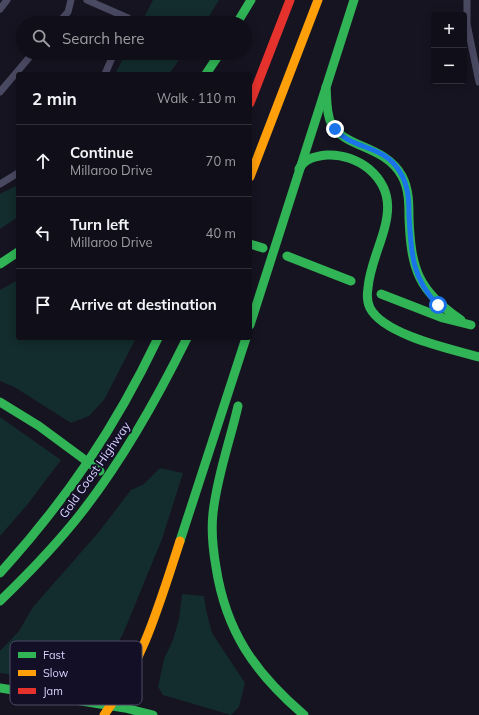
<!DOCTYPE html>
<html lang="en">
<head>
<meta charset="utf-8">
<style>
	:root { --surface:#100f19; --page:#191822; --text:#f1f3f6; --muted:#9c9ca2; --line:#302f38 }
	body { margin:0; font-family:Mulish,sans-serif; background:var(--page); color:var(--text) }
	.controls { position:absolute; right:12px; top:12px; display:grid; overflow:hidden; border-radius:4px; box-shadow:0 2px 10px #0003 }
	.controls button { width:36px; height:36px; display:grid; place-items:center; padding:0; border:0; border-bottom:1px solid var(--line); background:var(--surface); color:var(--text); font:20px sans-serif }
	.stop { position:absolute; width:12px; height:12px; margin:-9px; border:3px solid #1a73e8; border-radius:50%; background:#fff }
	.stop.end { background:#1a73e8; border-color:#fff; box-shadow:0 1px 4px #0008 }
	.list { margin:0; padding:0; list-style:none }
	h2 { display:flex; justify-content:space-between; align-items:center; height:52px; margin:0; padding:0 16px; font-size:17px }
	h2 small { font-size:13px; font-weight:400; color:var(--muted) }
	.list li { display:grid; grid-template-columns:26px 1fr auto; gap:12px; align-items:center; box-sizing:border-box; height:72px; padding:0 16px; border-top:1px solid var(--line) }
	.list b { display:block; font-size:15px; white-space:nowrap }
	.list p { margin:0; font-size:13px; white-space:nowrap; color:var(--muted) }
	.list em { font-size:13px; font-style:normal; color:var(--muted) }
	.icon { flex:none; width:22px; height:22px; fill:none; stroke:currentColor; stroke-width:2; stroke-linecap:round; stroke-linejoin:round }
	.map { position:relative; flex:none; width:479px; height:715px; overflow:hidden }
	.search { position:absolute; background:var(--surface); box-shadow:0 2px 10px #0003; left:16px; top:16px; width:236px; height:44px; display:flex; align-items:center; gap:10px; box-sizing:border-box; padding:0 14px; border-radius:22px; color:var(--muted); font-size:15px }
	.panel { position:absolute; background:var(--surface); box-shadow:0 2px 10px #0003; left:16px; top:72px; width:236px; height:268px; border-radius:4px }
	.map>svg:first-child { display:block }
	.green { fill:#132c2d }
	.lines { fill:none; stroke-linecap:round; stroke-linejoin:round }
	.lane { stroke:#4a4962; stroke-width:7 }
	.fast { stroke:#30b455; stroke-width:9 }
	.slow { stroke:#ff9f0a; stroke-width:9 }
	.jam { stroke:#e5322d; stroke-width:9 }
	.route { stroke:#1a73e8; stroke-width:5 }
	.labels { text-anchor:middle; stroke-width:4; stroke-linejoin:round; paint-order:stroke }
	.street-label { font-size:12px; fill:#d9d4ff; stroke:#130f26 }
	.key { fill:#130f26; stroke:#4e4a67; stroke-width:1 }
	.key-label { font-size:11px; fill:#d9d4ff }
</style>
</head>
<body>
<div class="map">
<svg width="479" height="715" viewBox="0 0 479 715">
	<rect width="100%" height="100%" fill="#161421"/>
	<!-- green -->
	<g class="green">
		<polygon points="153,0 219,0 205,23 141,23"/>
		<polygon points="126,53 184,53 169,74 115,74"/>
		<polygon points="18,185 18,217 0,229 0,194"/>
		<polygon points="18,280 18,338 136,338 104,400 89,416 71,423 16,388 0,381 0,290"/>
		<polygon points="0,417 61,460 27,505 0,536"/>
		<polygon points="160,468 183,473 162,539 123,634 93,688 0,673 0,651 19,631 33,607 98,533 131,490 144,484"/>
		<polygon points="182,594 204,596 206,610 212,633 245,683 239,707 231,715 163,695 158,687 164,659 173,640 179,619"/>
	</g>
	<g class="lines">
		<!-- lane -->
		<g class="lane">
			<polyline points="87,0 128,18 126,23"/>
			<polyline points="467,0 467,24 479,82"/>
			<polyline points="0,9 7,0"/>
			<polyline points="58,23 68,12 71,0"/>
			<polyline points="105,74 114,53"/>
			<polyline points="0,92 33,53"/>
			<polyline points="0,184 18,173"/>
		</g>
		<!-- fast -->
		<g class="fast">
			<polyline points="237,23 251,0"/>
			<polyline points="206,74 220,53"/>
			<path d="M326,87C327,98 326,113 331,123C344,149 384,144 402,176C409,189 409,204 409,218C411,269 418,291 461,320"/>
			<path d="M299,169C305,158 316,156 327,155C342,154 358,160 369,169C410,204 371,247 368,288C367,294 367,302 370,308C384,335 451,349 479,357"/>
			<polyline points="250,244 263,248"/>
			<polyline points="287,256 351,281"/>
			<polyline points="0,264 18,252"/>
			<polyline points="381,294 443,318 471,325"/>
			<polyline points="250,325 354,0"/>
			<polyline points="0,402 39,426 100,471"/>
			<path d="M238,406C230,441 217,476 213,513C211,531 213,550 216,567C226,632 255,673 304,715"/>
			<polyline points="180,541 246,338"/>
			<path d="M0,573C67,499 115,428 158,338"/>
			<path d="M0,601C29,573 57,544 82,512C124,458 157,399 187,338"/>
			<polyline points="0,688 125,708 153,715"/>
		</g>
		<!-- slow -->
		<g class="slow">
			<polyline points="250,177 318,0"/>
			<path d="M104,715C143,663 160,602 180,541"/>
		</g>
		<!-- jam -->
		<polyline class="jam" points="250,103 290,0"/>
	</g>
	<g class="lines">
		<!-- route -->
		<path class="route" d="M335,129C352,150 384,144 400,172C408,185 409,199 409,214C411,250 411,278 438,305"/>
	</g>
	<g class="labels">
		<!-- street labels -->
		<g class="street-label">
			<text transform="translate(95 470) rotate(-55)" y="4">Gold Coast Highway</text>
		</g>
	</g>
	<!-- legend -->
	<rect x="10" y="641" width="132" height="64" rx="6" class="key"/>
	<rect x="18" y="652" width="18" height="6" fill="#30b455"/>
	<rect x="18" y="670" width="18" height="6" fill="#ff9f0a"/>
	<rect x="18" y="688" width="18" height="6" fill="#e5322d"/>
	<g class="key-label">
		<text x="43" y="659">Fast</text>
		<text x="43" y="677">Slow</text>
		<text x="43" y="695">Jam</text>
	</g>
</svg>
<div class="controls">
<button>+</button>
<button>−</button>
</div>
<div class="stop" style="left:438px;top:305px"></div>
<div class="stop end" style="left:335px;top:129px"></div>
<div class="search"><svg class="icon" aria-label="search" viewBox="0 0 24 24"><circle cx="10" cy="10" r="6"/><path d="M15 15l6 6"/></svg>Search here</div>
<section class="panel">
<h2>2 min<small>Walk · 110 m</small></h2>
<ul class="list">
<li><svg class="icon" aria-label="ahead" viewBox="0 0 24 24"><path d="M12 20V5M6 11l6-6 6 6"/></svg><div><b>Continue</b><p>Millaroo Drive</p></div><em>70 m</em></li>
<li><svg class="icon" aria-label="left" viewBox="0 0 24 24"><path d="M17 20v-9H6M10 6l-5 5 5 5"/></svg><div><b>Turn left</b><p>Millaroo Drive</p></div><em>40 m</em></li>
<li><svg class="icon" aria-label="arrive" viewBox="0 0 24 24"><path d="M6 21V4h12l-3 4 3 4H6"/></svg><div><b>Arrive at destination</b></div></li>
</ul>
</section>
</div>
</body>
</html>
